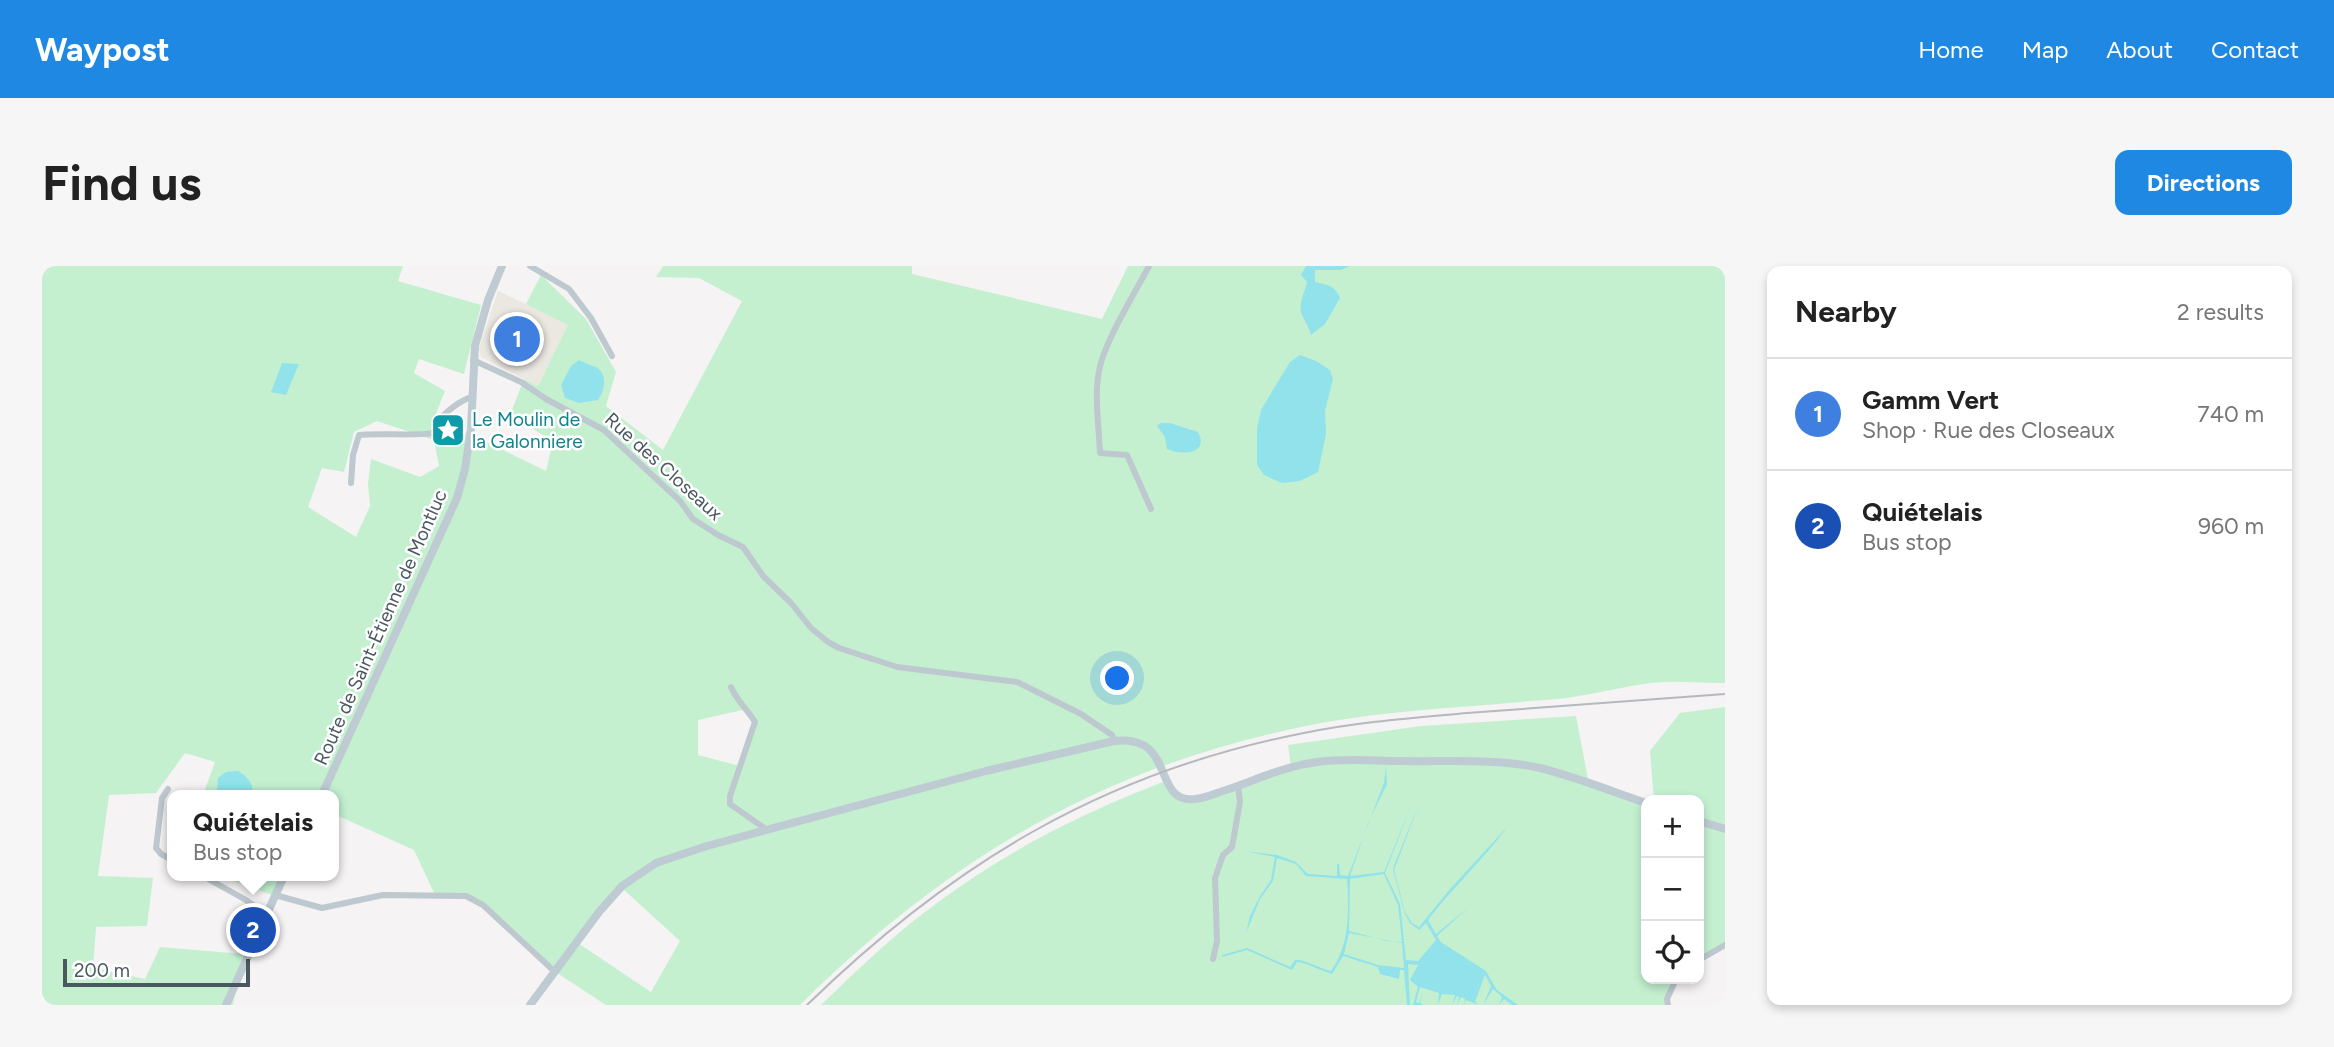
<!DOCTYPE html>
<html lang="en">
<head>
<meta charset="utf-8">
<style>
	:root { --surface:#fff; --page:#f6f6f6; --text:#222; --muted:#767676; --line:#e0e0e0; --accent:#1f88e3 }
	body { margin:0; font-family:Figtree,sans-serif; background:var(--page); color:var(--text) }
	.controls { position:absolute; right:21px; bottom:21px; display:grid; overflow:hidden; border-radius:14px; box-shadow:0 4px 10px #0003 }
	.controls button { width:63px; height:63px; display:grid; place-items:center; padding:0; border:0; border-bottom:2px solid var(--line); background:var(--surface); color:var(--text); font:35px sans-serif }
	.scale { position:absolute; left:21px; bottom:18px; width:187px; box-sizing:border-box; padding-left:7px; border:4px solid #4a5860; border-top:0; font-size:19px; line-height:24px; white-space:nowrap; color:#4a5860; -webkit-text-stroke:5px #fff; paint-order:stroke }
	.you { position:absolute; left:1076px; top:413px; width:24px; height:24px; margin:-18px; border:5px solid #fff; border-radius:50%; background:#1a73e8; box-shadow:0 0 0 10px #1a73e833 }
	.badge { display:grid; place-items:center; width:46px; height:46px; border-radius:50%; background:var(--accent); color:#fff; font-size:23px; font-weight:700 }
	.pin { position:absolute; translate:-50% -50%; border:4px solid #fff; box-shadow:0 2px 7px #0006 }
	.popup { position:absolute; left:125px; top:524px; width:172px; height:91px; box-sizing:border-box; display:grid; place-content:center; border-radius:14px; background:var(--surface); filter:drop-shadow(0 2px 5px #0005); font-size:23px; white-space:nowrap; color:var(--muted) }
	.popup b { font-size:26px; color:var(--text) }
	.popup::after { content:''; position:absolute; left:50%; top:100%; margin-left:-14px; border:14px solid transparent; border-top-color:var(--surface) }
	.list { margin:0; padding:0; list-style:none }
	h2 { display:flex; justify-content:space-between; align-items:center; height:91px; margin:0; padding:0 28px; font-size:30px }
	h2 small { font-size:23px; font-weight:400; color:var(--muted) }
	.list li { display:grid; grid-template-columns:46px 1fr auto; gap:21px; align-items:center; box-sizing:border-box; height:112px; padding:0 28px; border-top:2px solid var(--line) }
	.list b { display:block; font-size:26px; white-space:nowrap }
	.list p { margin:0; font-size:23px; white-space:nowrap; color:var(--muted) }
	.list em { font-size:23px; font-style:normal; color:var(--muted) }
	.icon { flex:none; width:38px; height:38px; fill:none; stroke:currentColor; stroke-width:2; stroke-linecap:round; stroke-linejoin:round }
	.map { position:relative; flex:none; width:1683px; height:739px; overflow:hidden; border-radius:14px }
	header { display:flex; align-items:center; gap:42px; box-sizing:border-box; height:98px; padding:0 35px; background:var(--accent); color:#fff }
	header strong { font-size:33px }
	nav { display:flex; gap:38px; margin-inline-start:auto; font-size:24px }
	.intro { display:flex; align-items:center; justify-content:space-between; box-sizing:border-box; height:168px; padding:0 42px }
	h1 { margin:0; font-size:49px }
	.button { padding:18px 32px; border-radius:14px; background:var(--accent); color:#fff; font-size:24px; font-weight:700 }
	main { display:flex; gap:42px; padding:0 42px }
	aside { flex:1; background:var(--surface); border-radius:14px; box-shadow:0 4px 10px #0003 }
	.map>svg:first-child { display:block }
	.commercial { fill:#ebe7e1 }
	.green { fill:#c4f0d0; fill-rule:evenodd }
	.water { fill:#92e2ec; fill-rule:evenodd }
	.lines { fill:none; stroke-linecap:round; stroke-linejoin:round }
	.minor { stroke:#bec8cf; stroke-width:6 }
	.secondary { stroke:#bfcbd3; stroke-width:8 }
	.rail { stroke:#b5b9bd; stroke-width:2 }
	.labels { text-anchor:middle; stroke-width:5; stroke-linejoin:round; paint-order:stroke }
	.culture-label { font-size:19px; fill:#0d838f; stroke:#fff; text-anchor:start }
	.street-label { font-size:19px; fill:#4a5860; stroke:#fff }
</style>
</head>
<body>
<header>
<strong>Waypost</strong>
<nav><a>Home</a><a>Map</a><a>About</a><a>Contact</a></nav>
</header>
<div class="intro"><h1>Find us</h1><a class="button">Directions</a></div>
<main>
<div class="map">
<svg width="1683" height="739" viewBox="0 0 1683 739">
	<rect width="100%" height="100%" fill="#f5f3f3"/>
	<!-- commercial -->
	<polygon class="commercial" points="456,25 527,58 496,120 439,91 437,82"/>
	<!-- green -->
	<g class="green">
		<path d="M0,0H361L356,15L439,39L422,108L377,93L372,107L403,125L393,150L405,174L422,177L424,166L504,205L511,175L468,149L482,113L496,120L526,59L484,38L499,9L544,53L574,106L564,140L621,184L700,35L657,12L614,11L621,0H870V8L1060,53L1086,0H1683V417C1659,417 1633,414 1609,417C1585,420 1561,426 1536,430C1517,434 1498,434 1478,436C1412,442 1344,445 1279,457C1067,497 910,589 758,739H564L512,705L514,702L474,672L441,639L424,630L394,631L372,584L292,548V529H168L162,526L173,496L143,487L114,527L67,529L56,610L111,612L105,660L54,661L51,702L103,713L118,681L201,688L191,739H0ZM335,155L392,174L397,200L378,211L329,193L326,218L328,240L314,271L266,241L280,202L302,206L312,166ZM705,443L712,456L698,500L656,489V454ZM581,623L638,675L609,726L536,677Z"/>
		<polygon points="1683,441 1683,681 1657,697 1657,534 1612,534 1608,485 1638,447"/>
		<path d="M1534,450L1546,513L1607,534H1604V713H1637L1626,732V739H779C817,702 856,665 899,634C967,584 1042,546 1121,516L1125,517L1144,533L1249,501L1246,479L1379,460Z"/>
		<polygon points="178,610 239,610 230,629"/>
	</g>
	<!-- water -->
	<g class="water">
		<path d="M1264,0H1308L1299,4H1273V16C1285,19 1293,19 1298,32L1283,58L1269,69C1267,60 1262,55 1259,46C1257,36 1263,25 1265,16L1259,9Z"/>
		<polygon points="1258,89 1274,95 1288,104 1291,113 1283,145 1284,168 1276,206 1258,215 1240,217 1222,209 1215,199 1215,162 1219,144 1248,96"/>
		<path d="M537,94C542,97 548,99 554,101C566,108 563,125 556,134L537,137L523,132L519,119L529,100Z"/>
		<polygon points="240,97 257,98 244,129 229,126"/>
		<path d="M1119,157H1128L1156,166C1168,188 1140,190 1125,183L1123,171L1115,160Z"/>
		<path d="M1344,500L1345,518L1326,557L1308,610L1342,606L1371,535L1343,607L1358,638L1364,694L1376,695L1394,674L1384,657L1377,664L1368,657L1363,648L1351,604L1352,599L1378,536L1352,604L1363,646L1370,657L1377,661L1408,623L1466,560C1442,593 1411,621 1386,654L1394,668L1428,640L1395,670L1399,676L1444,705L1455,724L1476,739H1470L1462,733L1457,739L1460,731L1451,723L1441,739L1449,720L1443,709L1433,736L1437,739L1424,734L1422,739L1423,733L1419,731L1415,739L1417,731L1415,730L1410,739L1413,729L1400,728L1396,739L1397,727L1378,721L1374,736L1377,737L1381,726L1378,737L1382,739H1371L1376,721L1368,714L1376,699L1366,698L1368,739H1365L1362,704H1358L1357,713L1338,708L1336,701L1301,690L1290,708C1279,705 1264,696 1255,696L1250,704L1205,684L1180,691V689L1205,682L1248,701L1253,694C1266,694 1276,702 1289,705C1308,679 1307,643 1305,613L1264,610L1254,598L1235,592L1231,615L1218,633L1204,667L1208,650L1218,630L1229,614L1233,591L1202,585L1235,589L1254,596L1266,608L1295,610V598H1297L1298,609L1306,610L1342,517ZM1342,608L1356,639L1360,676L1345,675L1307,665L1308,613ZM1307,667L1360,677L1362,702L1336,699L1302,688Z"/>
		<path d="M196,505C206,511 211,517 211,529H180L175,524L176,512L184,506Z"/>
	</g>
	<g class="lines">
		<!-- minor -->
		<g class="minor">
			<polyline points="488,0 527,23 549,52 570,90"/>
			<path d="M1107,0C1093,27 1062,76 1057,105C1052,131 1057,161 1058,187L1085,189L1109,243"/>
			<polyline points="431,94 479,116 504,133 562,164 638,235 651,253 676,269 701,281 722,311 749,337 769,362 786,376 797,382 855,401 975,416 1039,448 1070,469 1072,475"/>
			<path d="M309,217L311,189L317,169C332,167 382,170 390,167C397,164 395,159 399,153C404,145 421,133 430,131"/>
			<path d="M689,421C695,435 705,443 713,456L688,530V538L725,564"/>
			<polyline points="126,523 120,532 114,582 119,588 130,594"/>
			<polyline points="161,610 204,634 224,649"/>
			<polyline points="233,629 280,642 341,629 424,630 441,639 512,705"/>
			<polyline points="1171,693 1175,675 1173,612 1181,589 1190,581 1198,536 1196,520"/>
			<polyline points="1657,694 1683,679"/>
			<polyline points="1626,739 1625,733 1634,713"/>
		</g>
		<!-- secondary -->
		<g class="secondary">
			<polyline points="280,529 415,232 423,203 429,163 433,80 446,34 460,0"/>
			<polyline points="1657,555 1683,563"/>
			<polyline points="184,739 242,610"/>
			<path d="M488,739L557,646L580,620L614,597L665,580L944,505L1072,475C1135,467 1109,538 1153,533C1164,532 1174,527 1184,524C1214,514 1243,500 1275,496C1303,492 1332,495 1360,495C1405,496 1454,492 1498,502C1534,511 1569,525 1604,537"/>
		</g>
		<!-- rail -->
		<path class="rail" d="M765,739C910,598 1061,506 1262,467C1316,456 1370,452 1425,447C1511,440 1597,434 1683,428"/>
	</g>
	<!-- icons -->
	<defs>
		<g id="sight-square" transform="scale(1.75)"><rect x="-9" y="-9" width="18" height="18" rx="4" fill="#0f9aa8" stroke="#fff"/><path d="M0-6L1.8-2.2L6-1.7L2.9 1.2L3.7 5.4L0 3.3L-3.7 5.4L-2.9 1.2L-6-1.7L-1.8-2.2Z" fill="#fff"/></g>
	</defs>
	<g fill-rule="evenodd">
		<use href="#sight-square" x="406" y="164"/>
	</g>
	<g class="labels">
		<!-- culture labels -->
		<g class="culture-label">
			<text x="430" y="160">Le Moulin de<tspan x="430" dy="22">la Galonniere</tspan></text>
		</g>
		<!-- street labels -->
		<g class="street-label">
			<text transform="translate(622 200) rotate(42)" y="7">Rue des Closeaux</text>
			<text transform="translate(338 361) rotate(-66)" y="7">Route de Saint-Étienne de Montluc</text>
		</g>
	</g>
</svg>
<div class="controls">
<button>+</button>
<button>−</button>
<button><svg class="icon" aria-label="locate" viewBox="0 0 24 24"><circle cx="12" cy="12" r="6"/><path d="M12 2v4M12 18v4M2 12h4M18 12h4"/></svg></button>
</div>
<div class="scale">200 m</div>
<div class="you"></div>
<div class="pin badge" style="left:475px;top:73px;background:#3f7fe0">1</div>
<div class="pin badge" style="left:211px;top:664px;background:#1a4fb4">2</div>
<div class="popup"><b>Quiételais</b>Bus stop</div>
</div>
<aside>
<h2>Nearby<small>2 results</small></h2>
<ul class="list">
<li><span class="badge" style="background:#3f7fe0">1</span><div><b>Gamm Vert</b><p>Shop · Rue des Closeaux</p></div><em>740 m</em></li>
<li><span class="badge" style="background:#1a4fb4">2</span><div><b>Quiételais</b><p>Bus stop</p></div><em>960 m</em></li>
</ul>
</aside>
</main>
</body>
</html>
